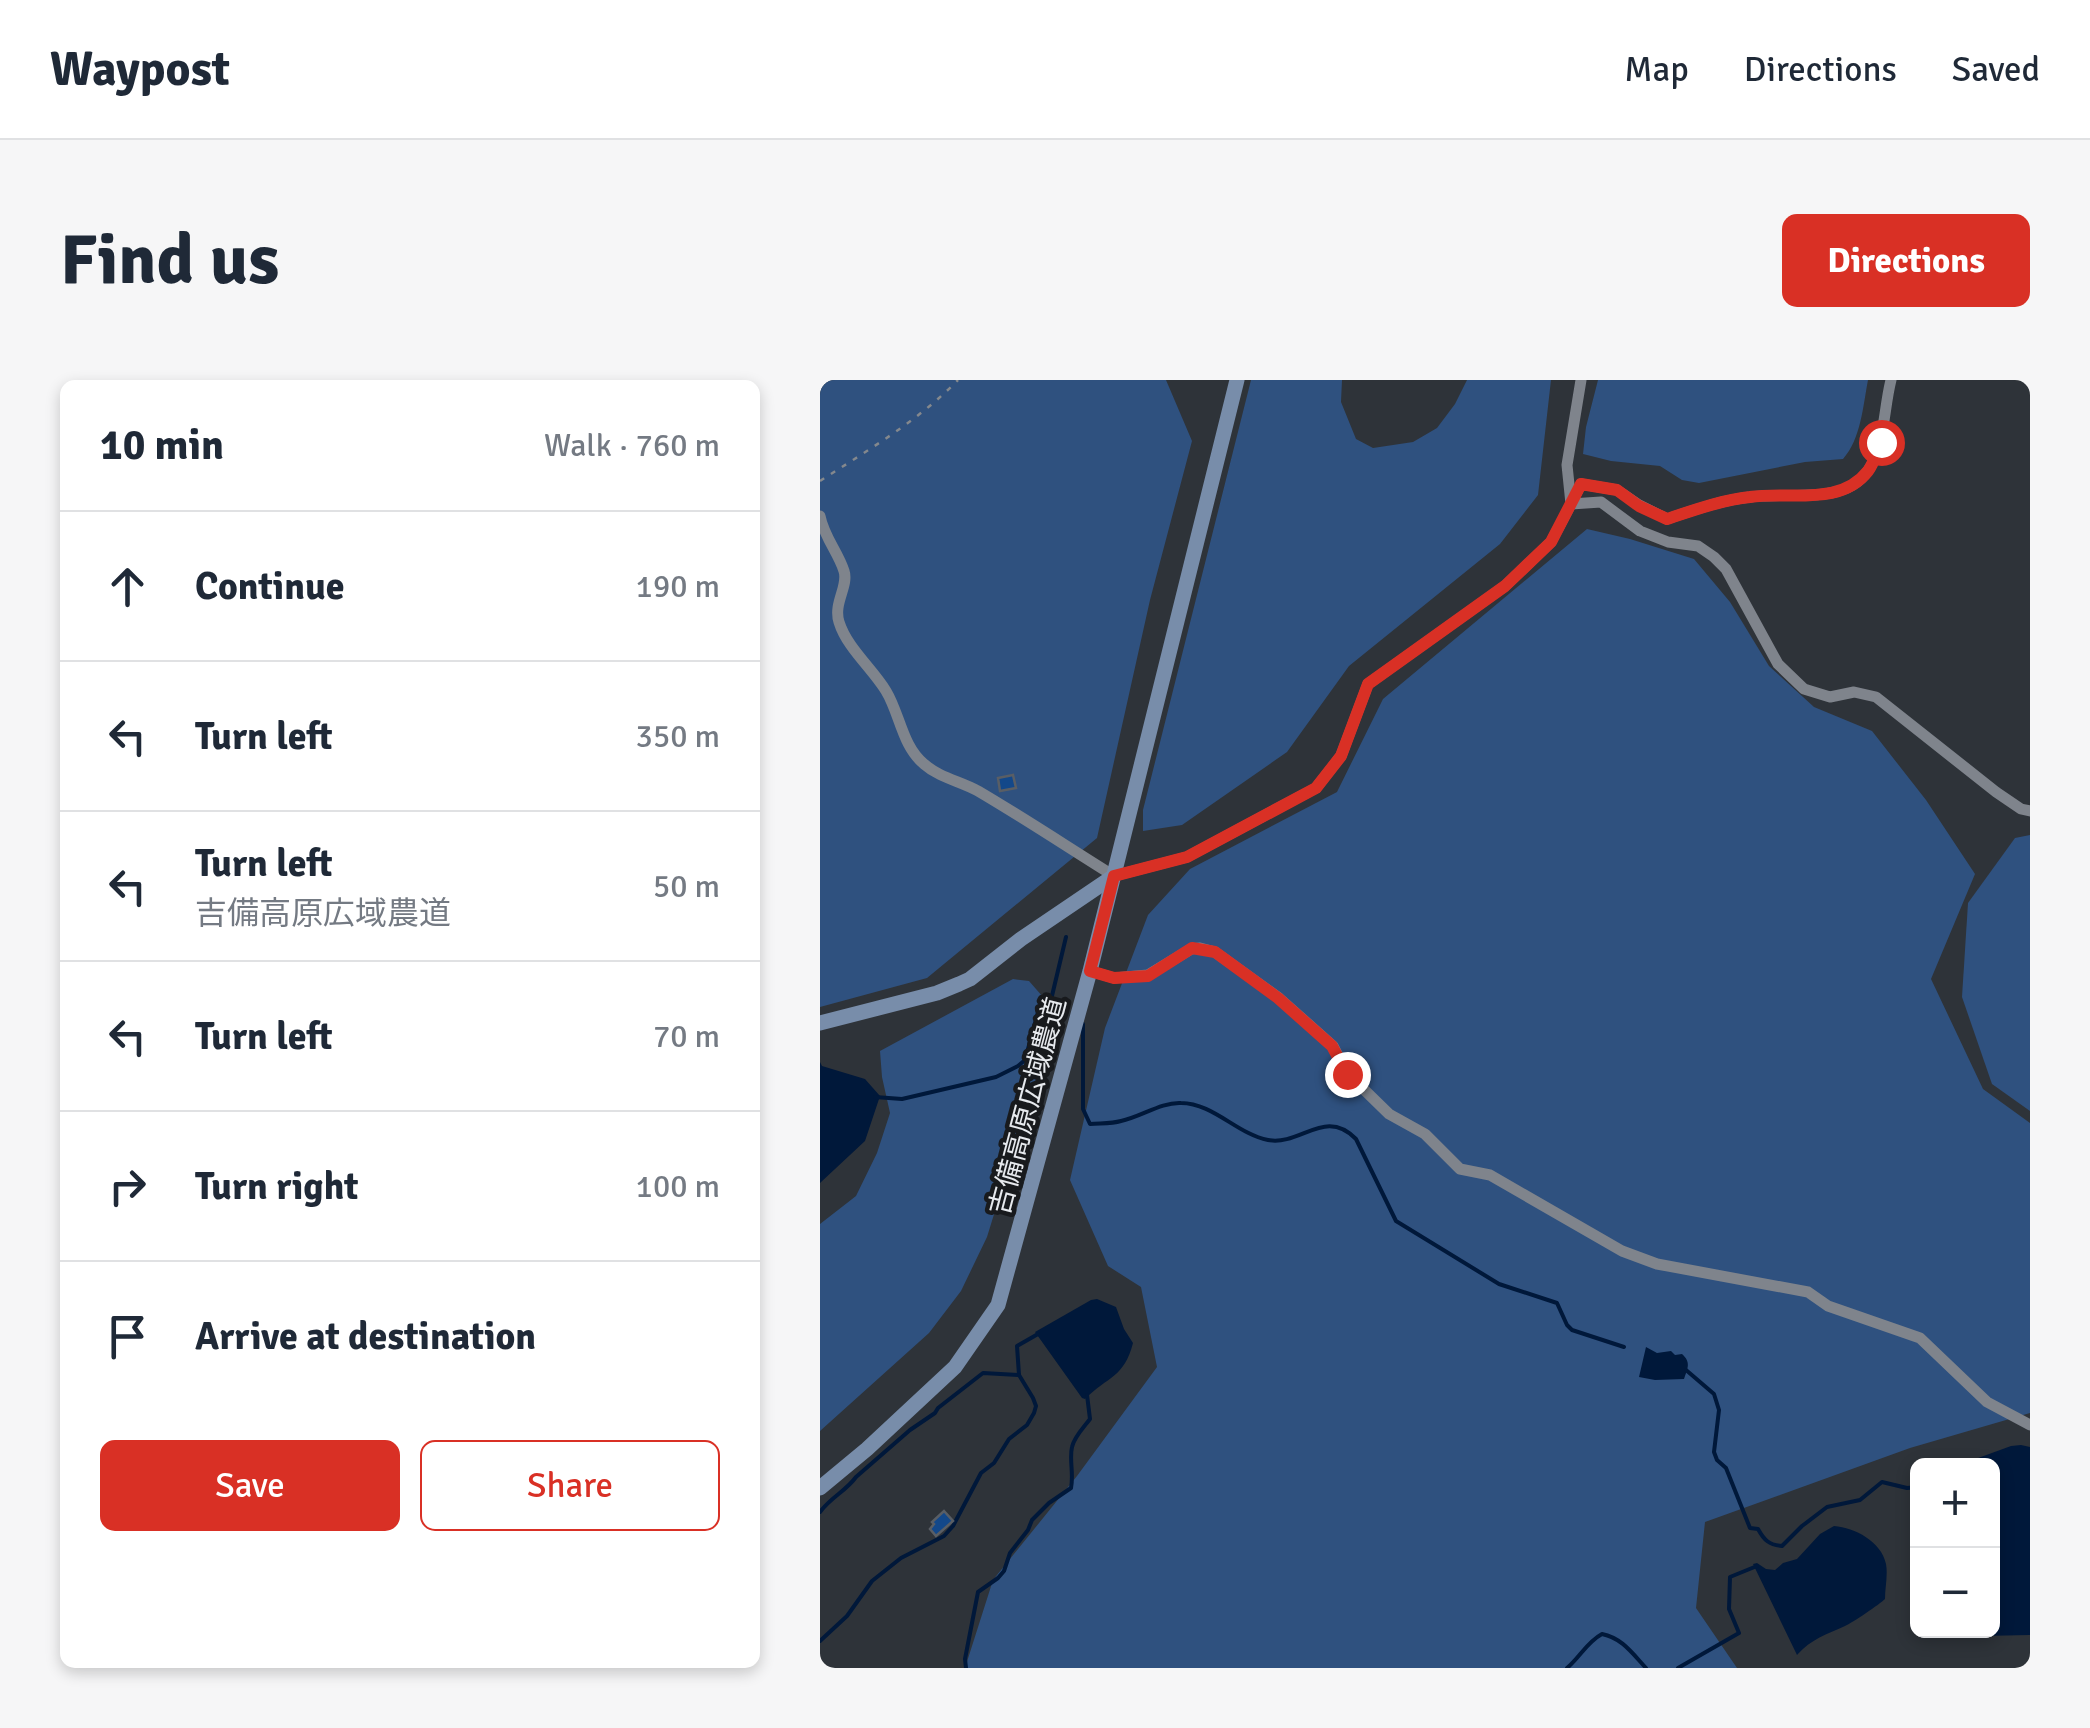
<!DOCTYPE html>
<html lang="en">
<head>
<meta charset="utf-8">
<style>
	:root { --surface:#fff; --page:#f6f6f7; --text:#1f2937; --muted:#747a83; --line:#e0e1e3; --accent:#d93025 }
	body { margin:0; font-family:Signika,"Noto Sans JP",sans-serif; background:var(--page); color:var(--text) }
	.controls { position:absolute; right:30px; bottom:30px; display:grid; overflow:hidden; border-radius:15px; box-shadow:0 5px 15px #0003 }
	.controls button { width:90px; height:90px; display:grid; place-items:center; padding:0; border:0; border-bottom:2px solid var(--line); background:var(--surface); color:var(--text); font:50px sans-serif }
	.stop { position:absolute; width:30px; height:30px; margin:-22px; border:8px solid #d93025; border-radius:50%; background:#fff }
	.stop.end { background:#d93025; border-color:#fff; box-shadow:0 2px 10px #0008 }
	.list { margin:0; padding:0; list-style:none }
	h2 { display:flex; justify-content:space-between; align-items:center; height:130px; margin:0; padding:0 40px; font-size:42px }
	h2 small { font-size:32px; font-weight:400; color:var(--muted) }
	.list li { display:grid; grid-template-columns:65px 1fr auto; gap:30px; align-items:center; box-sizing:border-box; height:150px; padding:0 40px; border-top:2px solid var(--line) }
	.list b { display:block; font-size:38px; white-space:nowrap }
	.list p { margin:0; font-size:32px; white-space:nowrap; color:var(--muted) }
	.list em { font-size:32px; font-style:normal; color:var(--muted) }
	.actions { display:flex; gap:20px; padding:30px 40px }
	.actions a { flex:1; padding:22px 0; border:2px solid var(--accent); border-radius:15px; text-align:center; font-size:35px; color:var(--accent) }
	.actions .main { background:var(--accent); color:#fff }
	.icon { flex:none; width:55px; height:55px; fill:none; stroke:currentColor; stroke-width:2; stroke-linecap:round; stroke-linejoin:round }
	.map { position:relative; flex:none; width:1210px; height:1288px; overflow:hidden; border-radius:15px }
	header { display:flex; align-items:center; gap:60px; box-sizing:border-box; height:140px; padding:0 50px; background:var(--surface); border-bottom:2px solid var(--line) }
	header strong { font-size:48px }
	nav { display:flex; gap:55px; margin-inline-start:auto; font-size:35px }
	.intro { display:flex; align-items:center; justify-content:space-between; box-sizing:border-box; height:240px; padding:0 60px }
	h1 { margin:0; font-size:70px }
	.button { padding:25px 45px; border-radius:15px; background:var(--accent); color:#fff; font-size:35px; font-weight:700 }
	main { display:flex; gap:60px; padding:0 60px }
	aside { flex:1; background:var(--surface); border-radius:15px; box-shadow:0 5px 15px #0003 }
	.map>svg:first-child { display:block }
	.green { fill:#2f517f }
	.water { fill:#00183a }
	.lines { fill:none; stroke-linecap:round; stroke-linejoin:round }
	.stream { stroke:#00183a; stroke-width:4 }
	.building { fill:#13488a; stroke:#595e65; stroke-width:2.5 }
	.path { stroke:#84888d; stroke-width:2.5; stroke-dasharray:5 8; stroke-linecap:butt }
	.street { stroke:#7f848c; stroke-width:11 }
	.secondary { stroke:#788daa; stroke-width:15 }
	.route { stroke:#d93025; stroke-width:12 }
	.labels { text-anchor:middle; stroke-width:9; stroke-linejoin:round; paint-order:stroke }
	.street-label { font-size:28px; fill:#e7eaee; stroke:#181a1d }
</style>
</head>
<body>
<header>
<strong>Waypost</strong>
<nav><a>Map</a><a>Directions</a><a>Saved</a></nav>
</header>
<div class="intro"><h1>Find us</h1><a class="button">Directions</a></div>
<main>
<aside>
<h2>10 min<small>Walk · 760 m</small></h2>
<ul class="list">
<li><svg class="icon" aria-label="ahead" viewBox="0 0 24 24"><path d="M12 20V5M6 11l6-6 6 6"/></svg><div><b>Continue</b></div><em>190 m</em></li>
<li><svg class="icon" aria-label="left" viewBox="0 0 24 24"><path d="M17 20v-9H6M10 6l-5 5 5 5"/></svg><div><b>Turn left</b></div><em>350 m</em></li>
<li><svg class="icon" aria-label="left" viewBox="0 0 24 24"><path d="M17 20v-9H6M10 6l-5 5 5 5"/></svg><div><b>Turn left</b><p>吉備高原広域農道</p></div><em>50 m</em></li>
<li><svg class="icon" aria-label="left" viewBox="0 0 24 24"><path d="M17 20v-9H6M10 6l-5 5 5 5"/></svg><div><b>Turn left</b></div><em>70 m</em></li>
<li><svg class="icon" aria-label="right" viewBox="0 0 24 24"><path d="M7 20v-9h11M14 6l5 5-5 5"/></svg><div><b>Turn right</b></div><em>100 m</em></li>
<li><svg class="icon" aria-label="arrive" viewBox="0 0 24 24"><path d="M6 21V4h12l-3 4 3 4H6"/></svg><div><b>Arrive at destination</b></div></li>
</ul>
<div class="actions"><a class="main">Save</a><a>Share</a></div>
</aside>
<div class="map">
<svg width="1210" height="1288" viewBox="0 0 1210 1288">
	<rect width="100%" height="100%" fill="#2e3339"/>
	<!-- green -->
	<g class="green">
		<polygon points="0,0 346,0 372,61 330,220 277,458 107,598 0,627"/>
		<polygon points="431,0 522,0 521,22 536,59 553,68 593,62 617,48 635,24 647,0 731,0 718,115 680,164 529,286 467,372 362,445 323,451 323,430"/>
		<path d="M778,0H1048C1043,26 1041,59 1023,79L985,82L879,103L862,100L840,86L791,81L763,74L766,47Z"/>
		<polygon points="767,149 810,159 874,179 910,222 949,286 994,327 1052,351 1106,420 1155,494 1111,599 1163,709 1210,743 1210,1033 1090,1068 885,1142 876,1228 917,1288 145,1288 173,1200 257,1096 337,987 321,907 288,886 250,800 285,648 328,535 370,489 517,412 563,319"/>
		<polygon points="1210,455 1210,731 1172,704 1142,617 1148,523 1195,458"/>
		<polygon points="193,599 209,601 223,617 216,698 167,857 141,911 109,953 0,1051 0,844 36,816 57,773 70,733 62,697 60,671"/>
	</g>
	<!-- water -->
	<g class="water">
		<polygon points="0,682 2,686 45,699 60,716 45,761 0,803"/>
		<path d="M277,919L296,927L304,949L313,963C304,998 288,996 265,1019L262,1018L215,952L271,920Z"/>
		<path d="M826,967L837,973L851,971L855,975L862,974C871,982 868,988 864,999L835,1000L819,997Z"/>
		<polygon points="1201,1065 1210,1067 1210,1255 1161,1256 1158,1251 1172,1250 1172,1086 1139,1085 1191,1066"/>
		<path d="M1014,1146C1035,1148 1061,1161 1066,1184C1068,1195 1065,1208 1065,1219C1060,1224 1032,1243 1025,1246C1007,1254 991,1259 977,1275L933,1184L937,1183L946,1189L955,1190L963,1183L977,1179L1000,1154Z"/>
	</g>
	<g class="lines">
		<!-- stream -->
		<g class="stream">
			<path d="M263,644V729L270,744C280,743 291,744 301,741C321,737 341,722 361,723C393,723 417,754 448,760C481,766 505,727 536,759L576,841L679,904L737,923L747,945L752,950L804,967"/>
			<polyline points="55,717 82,719 176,697 198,686 205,680 218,632 227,628 231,620 246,557"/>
			<path d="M866,990L894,1014L899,1030L894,1072L897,1080L906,1088L930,1148L938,1149C944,1160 949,1165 962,1166L982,1146L1007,1127L1040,1120L1062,1102L1087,1108L1098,1107"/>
			<path d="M0,1132C11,1117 26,1111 36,1097L90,1050L115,1033L118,1028L163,993L199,995L197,966L218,954"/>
			<polyline points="0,1261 27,1236 52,1201 81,1178 124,1156 133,1146 161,1093 174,1083 189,1059 207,1045 214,1033 216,1026 213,1018 199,995"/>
			<path d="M146,1288L145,1279L158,1212L178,1198L184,1191L190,1173L208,1150L212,1140L229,1123L251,1108C254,1093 249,1080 252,1067C254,1057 264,1047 270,1039L267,1015"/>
			<path d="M747,1288C760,1277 767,1262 782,1254C802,1258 812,1273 826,1288"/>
			<polyline points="858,1288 919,1253 909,1229 910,1197 937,1186"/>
		</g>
	</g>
	<!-- building -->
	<g class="building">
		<polygon points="193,395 196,408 180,411 178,398"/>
		<polygon points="124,1131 133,1141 116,1156 110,1149 114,1144 112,1142"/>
	</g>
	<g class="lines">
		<!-- path -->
		<path class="path" d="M0,101C48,70 98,41 138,0"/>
		<!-- street -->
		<g class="street">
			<path d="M751,124L761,104L797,110L819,125L847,139C874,130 902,120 930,117C970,111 1030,128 1052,84C1065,57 1064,28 1071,0"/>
			<polyline points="751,124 747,85 761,0"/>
			<path d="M0,136C4,157 18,172 24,191C29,206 13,223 19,242C27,268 52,288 66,311C80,334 82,366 104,384C120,398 140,401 158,411C204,438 249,468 294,496L367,477L496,408L521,376L548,304L685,206L731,162L751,124L781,122L820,151L848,162L878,166L894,177L906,189L958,284L984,309L1010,317L1034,312L1056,317L1176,412L1201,429L1210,431"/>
			<polyline points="270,591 294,598 328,595 371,569 380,568 395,572 459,618 513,666 527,693 569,734 605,754 640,789 670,795 802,871 837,884 988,912 1008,926 1100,958 1167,1022 1210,1045"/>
		</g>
		<!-- secondary -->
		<g class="secondary">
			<polyline points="0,643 117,613 139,604 150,599 201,559 294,496"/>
			<polyline points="0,1108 47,1069 135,987 178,925 270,591 417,0"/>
		</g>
	</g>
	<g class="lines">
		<!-- route -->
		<path class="route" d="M527,694L512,666L458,618L395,572L372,568L328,596L294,598L270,591L294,496L367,477L496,408L521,376L548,304L685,206L731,162L761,104L797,110L819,126L847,139C874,130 902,120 930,117C969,111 1020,127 1048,91C1054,83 1057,72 1061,62"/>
	</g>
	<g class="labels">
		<!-- street labels -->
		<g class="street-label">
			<text transform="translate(207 726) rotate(-75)" y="10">吉備高原広域農道</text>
		</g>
	</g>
</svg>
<div class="controls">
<button>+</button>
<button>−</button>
</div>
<div class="stop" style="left:1061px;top:62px"></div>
<div class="stop end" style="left:527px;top:694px"></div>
</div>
</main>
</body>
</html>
